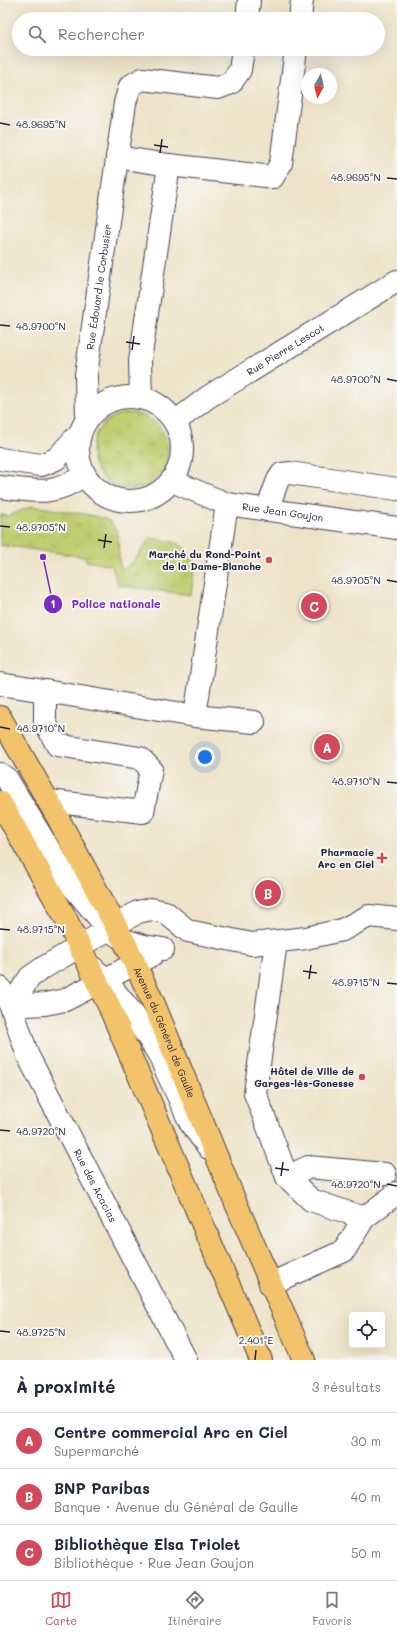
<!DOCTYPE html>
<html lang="fr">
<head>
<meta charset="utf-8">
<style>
	:root { --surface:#fff; --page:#f2f2f3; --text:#1f2937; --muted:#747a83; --line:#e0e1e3; --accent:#d1495b }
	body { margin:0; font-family:Mali,sans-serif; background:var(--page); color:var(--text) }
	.controls { position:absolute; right:12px; bottom:12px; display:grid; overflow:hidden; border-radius:4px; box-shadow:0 4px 16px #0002 }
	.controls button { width:36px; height:36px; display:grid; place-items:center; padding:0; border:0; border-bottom:1px solid var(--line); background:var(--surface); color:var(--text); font:20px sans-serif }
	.compass { position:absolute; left:301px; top:68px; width:36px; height:36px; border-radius:50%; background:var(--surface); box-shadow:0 4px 16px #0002; rotate:188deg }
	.you { position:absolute; left:205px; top:757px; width:14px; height:14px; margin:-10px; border:3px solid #fff; border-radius:50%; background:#1a73e8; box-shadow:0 0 0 6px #1a73e833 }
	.badge { display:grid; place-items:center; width:26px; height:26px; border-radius:50%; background:var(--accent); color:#fff; font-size:13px; font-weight:700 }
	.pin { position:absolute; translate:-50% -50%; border:2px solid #fff; box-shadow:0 1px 4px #0006 }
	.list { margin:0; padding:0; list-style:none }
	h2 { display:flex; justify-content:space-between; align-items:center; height:52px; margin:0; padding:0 16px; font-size:17px }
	h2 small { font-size:13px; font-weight:400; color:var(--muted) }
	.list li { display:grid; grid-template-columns:26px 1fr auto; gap:12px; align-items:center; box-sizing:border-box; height:56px; padding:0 16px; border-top:1px solid var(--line) }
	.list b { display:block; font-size:15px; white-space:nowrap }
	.list p { margin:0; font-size:13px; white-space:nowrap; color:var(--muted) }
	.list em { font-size:13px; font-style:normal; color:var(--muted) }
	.icon { flex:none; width:22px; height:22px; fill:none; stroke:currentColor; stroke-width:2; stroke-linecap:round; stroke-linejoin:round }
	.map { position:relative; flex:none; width:397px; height:1360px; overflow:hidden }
	.search { position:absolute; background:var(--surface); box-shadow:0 4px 16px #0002; left:12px; right:12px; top:12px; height:44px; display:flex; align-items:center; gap:10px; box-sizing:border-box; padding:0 14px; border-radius:22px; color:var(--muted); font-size:15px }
	.sheet { height:220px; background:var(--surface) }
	nav { display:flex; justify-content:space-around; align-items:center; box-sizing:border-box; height:56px; border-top:1px solid var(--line); background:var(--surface); font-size:11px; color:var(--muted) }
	nav a { display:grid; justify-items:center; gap:2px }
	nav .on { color:var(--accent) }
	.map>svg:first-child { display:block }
	.grass { fill:url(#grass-tufts); stroke:#707856 }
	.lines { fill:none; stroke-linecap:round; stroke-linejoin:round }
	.minor-casing { stroke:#413f50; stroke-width:24 }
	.major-casing { stroke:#413f50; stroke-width:24 }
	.minor { stroke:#fff; stroke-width:22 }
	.major { stroke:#f2c36a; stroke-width:22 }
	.ticks { fill:none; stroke:#22223b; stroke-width:1.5 }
	.poi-dot { fill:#d1495b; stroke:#f6f6f2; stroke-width:1.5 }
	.labels { text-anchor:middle; stroke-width:4; stroke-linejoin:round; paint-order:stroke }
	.street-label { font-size:10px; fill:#22223b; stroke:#f6f6f2 }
	.poi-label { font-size:10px; font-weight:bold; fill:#22223b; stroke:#f6f6f2; text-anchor:end }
	.ticks-label { font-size:10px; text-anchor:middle; fill:#22223b; stroke:#f6f6f2; stroke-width:4; stroke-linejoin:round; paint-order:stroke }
	.leader { fill:none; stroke:#7b2cbf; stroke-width:1.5 }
	.callout-dot { fill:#7b2cbf; stroke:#f6f6f2; stroke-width:1.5 }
	.mark-label { font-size:12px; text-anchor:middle; font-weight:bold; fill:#fff }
	.callout-label { font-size:11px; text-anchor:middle; font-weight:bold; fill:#7b2cbf; stroke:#f6f6f2; stroke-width:4; stroke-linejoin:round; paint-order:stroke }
</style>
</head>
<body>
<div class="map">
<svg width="397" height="1360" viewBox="0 0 397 1360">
	<defs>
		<pattern id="grass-tufts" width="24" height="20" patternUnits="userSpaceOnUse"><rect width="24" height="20" fill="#bfce70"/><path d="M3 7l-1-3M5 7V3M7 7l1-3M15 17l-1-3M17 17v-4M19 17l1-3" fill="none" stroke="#a4b162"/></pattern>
	</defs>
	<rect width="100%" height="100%" fill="#f6f6f2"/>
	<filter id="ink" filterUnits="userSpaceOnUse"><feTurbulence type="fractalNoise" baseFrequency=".025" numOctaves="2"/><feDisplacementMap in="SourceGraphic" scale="8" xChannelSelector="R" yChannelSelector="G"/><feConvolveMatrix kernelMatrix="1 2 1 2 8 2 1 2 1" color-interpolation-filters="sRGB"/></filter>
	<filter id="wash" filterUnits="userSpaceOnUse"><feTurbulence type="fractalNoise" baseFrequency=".012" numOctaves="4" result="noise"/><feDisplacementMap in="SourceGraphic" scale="16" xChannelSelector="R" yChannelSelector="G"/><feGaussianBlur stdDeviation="0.9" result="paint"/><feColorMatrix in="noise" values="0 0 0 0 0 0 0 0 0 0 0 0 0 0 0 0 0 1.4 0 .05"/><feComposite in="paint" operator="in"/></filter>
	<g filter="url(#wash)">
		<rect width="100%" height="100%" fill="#eee3c8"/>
		<!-- grass -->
		<g class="grass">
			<circle cx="130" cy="451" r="38"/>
			<polygon points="33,506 90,515 108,520 118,532 119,561 122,570 132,563 151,538 178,543 187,550 195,563 191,595 118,585 112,566 86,561 86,557 0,545 0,515 8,516"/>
		</g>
	</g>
	<g filter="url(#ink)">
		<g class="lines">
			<!-- minor casing -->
			<g class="minor-casing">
				<g id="minor">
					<polyline points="247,19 249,0"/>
					<polyline points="300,19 302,0"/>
					<polyline points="117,157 169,165"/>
					<circle cx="130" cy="449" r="52"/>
					<polyline points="141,398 140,361 169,165 273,177 281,163 296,49"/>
					<path id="s1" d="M87,417L86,375L125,103L130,86L142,79L218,88L231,83L240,70L243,49"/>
					<path id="s2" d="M175,422L208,397L397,281"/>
					<polyline points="0,459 41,465 56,459 78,435"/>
					<path id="s3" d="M172,481L227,504L397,528"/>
					<path d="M0,487C35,491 53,497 84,475"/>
					<polyline points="267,510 278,480 282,474 290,473 397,489"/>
					<polyline points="0,684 45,691"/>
					<polyline points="195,716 227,504"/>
					<polyline points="0,774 7,779 68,881 109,930 124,940 144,946 163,949"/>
					<polyline points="49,801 143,812 151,769 140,758 57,745 45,722 45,691 195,716 254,722"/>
					<polyline points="276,942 255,1093 287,1177 311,1200 364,1218 397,1193"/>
					<polyline points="92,967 105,979 133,1014 158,1053 191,1124 209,1148"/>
					<path id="s4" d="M0,988L11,1006L28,1056L186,1360"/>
					<polyline points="11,1006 30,977 43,968 138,912 151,909 165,912 188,931 252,944 306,938 342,930 369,916 397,919"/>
					<polyline points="11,1006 45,1004 65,1000 152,955"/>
					<polyline points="287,1177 308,1167 385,1174"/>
					<polyline points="270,1284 344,1251 364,1218"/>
				</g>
			</g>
			<!-- major casing -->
			<g class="major-casing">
				<g id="major">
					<path id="s5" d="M0,717L59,820L126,945L154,1004L237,1206L304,1360"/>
					<polyline points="0,802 64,915 109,1006 261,1360"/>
				</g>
			</g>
			<!-- minor -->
			<use href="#minor" class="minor"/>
			<!-- major -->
			<use href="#major" class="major"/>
		</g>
	</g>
	<!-- ticks -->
	<path class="ticks" d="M0,123L10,125M154,145L168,147M160,153L162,139M387,178L397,179M0,325L10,326M126,342L140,344M132,350L134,336M387,379L397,381M0,526L10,527M98,540L112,542M104,548L106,534M387,580L397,582M0,727L10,729M387,782L397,783M0,929L10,930M303,971L317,973M309,979L311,965M387,983L397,984M0,1130L10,1131M275,1168L289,1170M281,1176L283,1162M387,1184L397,1186M0,1331L10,1332M255,1360L256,1350"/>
	<!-- markers -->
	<g class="poi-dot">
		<circle cx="269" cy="560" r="4"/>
		<path d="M380 852h4v4h4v4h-4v4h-4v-4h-4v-4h4z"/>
		<circle cx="362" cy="1077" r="4"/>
	</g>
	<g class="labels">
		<!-- street labels -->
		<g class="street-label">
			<text dy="4" stroke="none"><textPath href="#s1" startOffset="131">Rue Édouard le Corbusier</textPath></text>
			<text dy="4" stroke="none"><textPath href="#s2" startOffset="132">Rue Pierre Lescot</textPath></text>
			<text dy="4" stroke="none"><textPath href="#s3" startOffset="116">Rue Jean Goujon</textPath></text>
			<text dy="4" stroke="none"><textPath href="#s5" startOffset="356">Avenue du Général de Gaulle</textPath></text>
			<text dy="4" stroke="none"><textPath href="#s4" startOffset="220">Rue des Acacias</textPath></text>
		</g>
		<!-- poi labels -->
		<g class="poi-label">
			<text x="261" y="558">Marché du Rond-Point<tspan x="261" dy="12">de la Dame-Blanche</tspan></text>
			<text x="374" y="856">Pharmacie<tspan x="374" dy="12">Arc en Ciel</tspan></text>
			<text x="354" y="1075">Hôtel de Ville de<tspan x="354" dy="12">Garges-lès-Gonesse</tspan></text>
		</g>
	</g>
	<g class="ticks-label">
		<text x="41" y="128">48.9695°N</text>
		<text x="356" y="181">48.9695°N</text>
		<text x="41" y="330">48.9700°N</text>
		<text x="356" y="383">48.9700°N</text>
		<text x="41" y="531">48.9705°N</text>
		<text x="356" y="584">48.9705°N</text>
		<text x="41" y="732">48.9710°N</text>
		<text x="356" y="785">48.9710°N</text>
		<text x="41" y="933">48.9715°N</text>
		<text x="356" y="986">48.9715°N</text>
		<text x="41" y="1135">48.9720°N</text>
		<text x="356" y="1188">48.9720°N</text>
		<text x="41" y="1336">48.9725°N</text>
		<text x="256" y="1344">2.401°E</text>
	</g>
	<!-- callouts -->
	<path class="leader" d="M43 557L53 604"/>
	<g class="callout-dot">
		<circle cx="43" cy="557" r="4"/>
		<circle cx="53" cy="604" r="10"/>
	</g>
	<g class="mark-label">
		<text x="53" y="608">1</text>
	</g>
	<g class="callout-label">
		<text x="116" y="608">Police nationale</text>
	</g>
</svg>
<div class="controls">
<button><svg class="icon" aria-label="locate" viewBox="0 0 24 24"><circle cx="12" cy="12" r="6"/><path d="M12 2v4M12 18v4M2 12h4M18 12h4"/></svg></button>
</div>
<svg class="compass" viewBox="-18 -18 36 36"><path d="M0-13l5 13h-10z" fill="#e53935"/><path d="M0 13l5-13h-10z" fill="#747a83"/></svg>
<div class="you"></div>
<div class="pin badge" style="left:327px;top:747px">A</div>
<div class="pin badge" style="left:268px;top:893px">B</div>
<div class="pin badge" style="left:314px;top:606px">C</div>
<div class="search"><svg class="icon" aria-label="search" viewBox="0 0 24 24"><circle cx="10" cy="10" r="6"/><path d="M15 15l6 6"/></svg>Rechercher</div>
</div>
<section class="sheet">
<h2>À proximité<small>3 résultats</small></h2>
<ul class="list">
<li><span class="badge">A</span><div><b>Centre commercial Arc en Ciel</b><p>Supermarché</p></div><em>30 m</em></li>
<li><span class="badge">B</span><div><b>BNP Paribas</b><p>Banque · Avenue du Général de Gaulle</p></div><em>40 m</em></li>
<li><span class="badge">C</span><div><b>Bibliothèque Elsa Triolet</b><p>Bibliothèque · Rue Jean Goujon</p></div><em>50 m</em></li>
</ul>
</section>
<nav>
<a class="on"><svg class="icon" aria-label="map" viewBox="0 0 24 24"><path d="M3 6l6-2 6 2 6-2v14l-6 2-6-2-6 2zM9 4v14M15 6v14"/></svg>Carte</a>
<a><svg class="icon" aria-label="directions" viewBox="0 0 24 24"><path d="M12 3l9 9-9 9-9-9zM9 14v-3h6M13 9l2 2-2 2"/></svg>Itinéraire</a>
<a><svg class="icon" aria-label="saved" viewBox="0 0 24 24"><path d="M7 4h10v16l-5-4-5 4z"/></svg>Favoris</a>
</nav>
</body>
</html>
